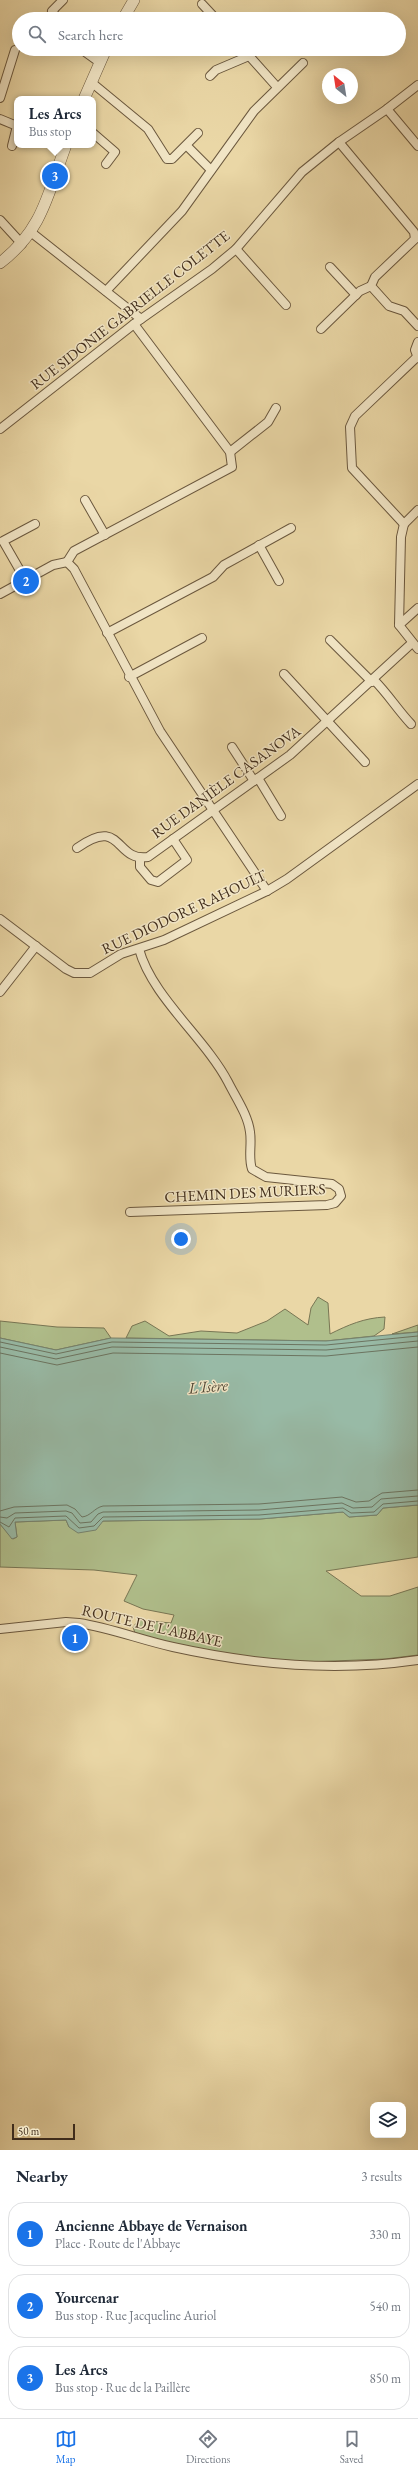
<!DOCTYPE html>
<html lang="en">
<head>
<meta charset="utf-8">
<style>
	:root { --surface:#fff; --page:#f6f6f7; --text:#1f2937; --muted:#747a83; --line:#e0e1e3; --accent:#1a73e8 }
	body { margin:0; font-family:"EB Garamond",serif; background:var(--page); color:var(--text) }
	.controls { position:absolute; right:12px; bottom:12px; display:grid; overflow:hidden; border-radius:8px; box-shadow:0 4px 16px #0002 }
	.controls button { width:36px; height:36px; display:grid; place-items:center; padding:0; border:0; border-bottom:1px solid var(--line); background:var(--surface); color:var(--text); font:20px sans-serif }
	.compass { position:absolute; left:322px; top:68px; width:36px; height:36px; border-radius:50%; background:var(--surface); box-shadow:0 4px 16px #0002; rotate:330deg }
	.scale { position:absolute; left:12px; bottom:10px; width:63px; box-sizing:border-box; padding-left:4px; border:2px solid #412d1b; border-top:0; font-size:11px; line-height:14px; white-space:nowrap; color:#412d1b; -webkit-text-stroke:3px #f1e5c5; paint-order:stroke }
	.you { position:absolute; left:181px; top:1239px; width:14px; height:14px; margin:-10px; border:3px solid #fff; border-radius:50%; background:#1a73e8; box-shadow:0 0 0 6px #1a73e833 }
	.badge { display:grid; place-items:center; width:26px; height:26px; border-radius:50%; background:var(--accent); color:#fff; font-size:13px; font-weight:700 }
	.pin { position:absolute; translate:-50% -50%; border:2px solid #fff; box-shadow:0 1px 4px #0006 }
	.popup { position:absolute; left:14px; top:96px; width:82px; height:52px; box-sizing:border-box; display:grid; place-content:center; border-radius:8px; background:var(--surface); filter:drop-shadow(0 1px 3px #0005); font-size:13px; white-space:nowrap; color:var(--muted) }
	.popup b { font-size:15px; color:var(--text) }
	.popup::after { content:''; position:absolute; left:50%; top:100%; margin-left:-8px; border:8px solid transparent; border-top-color:var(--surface) }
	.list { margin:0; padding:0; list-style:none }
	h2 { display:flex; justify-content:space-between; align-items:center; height:52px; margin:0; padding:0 16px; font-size:17px }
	h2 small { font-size:13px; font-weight:400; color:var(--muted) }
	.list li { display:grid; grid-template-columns:26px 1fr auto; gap:12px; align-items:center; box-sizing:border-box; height:64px; margin:0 8px 8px; padding:0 8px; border:1px solid var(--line); border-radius:16px }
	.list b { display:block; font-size:15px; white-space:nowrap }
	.list p { margin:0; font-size:13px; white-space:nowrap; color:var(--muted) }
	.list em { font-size:13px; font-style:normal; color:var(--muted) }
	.icon { flex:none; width:22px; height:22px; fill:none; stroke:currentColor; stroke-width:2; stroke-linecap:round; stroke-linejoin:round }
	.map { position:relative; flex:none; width:418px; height:2150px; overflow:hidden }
	.search { position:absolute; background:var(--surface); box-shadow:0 4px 16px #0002; left:12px; right:12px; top:12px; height:44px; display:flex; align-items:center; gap:10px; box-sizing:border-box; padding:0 14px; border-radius:22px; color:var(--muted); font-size:15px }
	.sheet { height:268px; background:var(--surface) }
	nav { display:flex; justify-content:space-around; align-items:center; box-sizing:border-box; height:56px; border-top:1px solid var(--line); background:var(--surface); font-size:11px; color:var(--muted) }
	nav a { display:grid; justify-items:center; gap:2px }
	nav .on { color:var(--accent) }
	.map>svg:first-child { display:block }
	.green { fill:#b0bf8c; stroke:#787654 }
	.water { fill:#98baa6; stroke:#75826e }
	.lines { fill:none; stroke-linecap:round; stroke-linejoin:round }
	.shore { stroke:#6c7460; stroke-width:1 }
	.minor-casing { stroke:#6b583e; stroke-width:10 }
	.tertiary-casing { stroke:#6b583e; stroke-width:12 }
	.minor { stroke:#f1e5c5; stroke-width:8 }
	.tertiary { stroke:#f1e5c5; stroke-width:11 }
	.labels { text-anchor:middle; stroke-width:3; stroke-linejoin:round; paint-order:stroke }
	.street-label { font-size:15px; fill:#412d1b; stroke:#f1e5c5 }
	.water-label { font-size:16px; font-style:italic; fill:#524937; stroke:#f1e5c5 }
</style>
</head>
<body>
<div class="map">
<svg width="418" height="2150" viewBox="0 0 418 2150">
	<rect width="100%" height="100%" fill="#ead7a6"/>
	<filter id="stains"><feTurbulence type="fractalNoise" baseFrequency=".005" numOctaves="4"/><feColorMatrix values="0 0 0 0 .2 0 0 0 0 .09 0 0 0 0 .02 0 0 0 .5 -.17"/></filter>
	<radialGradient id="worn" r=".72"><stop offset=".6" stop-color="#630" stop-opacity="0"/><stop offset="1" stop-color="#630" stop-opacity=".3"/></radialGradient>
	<!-- green -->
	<g class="green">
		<path d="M318,1297L328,1303L330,1334C348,1325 364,1318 385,1317L384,1329L374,1336L326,1341L126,1338L132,1326L145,1321L169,1336L201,1331L237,1333L267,1321L285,1309L308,1325L311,1308Z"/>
		<polygon points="0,1321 57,1327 104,1328 111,1338 56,1350 0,1338"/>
		<polygon points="418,1325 418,1332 392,1334"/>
		<polygon points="418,1505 418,1557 326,1571 361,1596 390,1596 418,1587 418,1655 385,1659 280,1663 148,1641 136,1636 133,1627 139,1620 171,1623 174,1615 143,1609 124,1601 137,1575 94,1570 0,1567 0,1524 13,1539 17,1537 15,1522 66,1520 69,1527 103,1521 260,1519 343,1512 349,1517 377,1515 383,1508"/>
	</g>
	<!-- water -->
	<polygon class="water" points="418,1332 418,1505 383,1508 377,1515 349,1517 343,1512 260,1519 103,1521 96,1530 78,1533 69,1527 66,1520 15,1522 17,1537 12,1539 0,1524 0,1338 56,1350 111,1338 326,1341"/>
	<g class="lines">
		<!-- shore -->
		<g class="shore">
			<polyline points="0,1342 56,1354 112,1342 326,1345 418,1336"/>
			<polyline points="0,1347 56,1359 112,1347 326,1350 418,1341"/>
			<polyline points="0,1353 57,1365 113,1353 326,1356 418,1347"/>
			<path d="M0,1511L14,1507L67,1505L75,1509L82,1517C91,1516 94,1508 103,1506L259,1504L342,1497L356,1502L369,1501L382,1493L418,1490"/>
			<polyline points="0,1517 7,1518 15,1513 66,1511 72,1513 80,1523 91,1522 98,1514 103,1512 259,1510 342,1503 353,1508 372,1507 381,1499 418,1496"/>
			<polyline points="0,1522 9,1527 15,1518 66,1516 79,1528 94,1526 103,1517 259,1515 343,1508 351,1513 374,1512 383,1504 418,1501"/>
		</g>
		<!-- minor casing -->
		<g class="minor-casing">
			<g id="minor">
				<polyline points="202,4 216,19"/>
				<polyline points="58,19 52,11 63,0"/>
				<polyline points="81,49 99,62"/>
				<polyline points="243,49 277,87"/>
				<polyline points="210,76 216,70 249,56"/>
				<polyline points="91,82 148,129 167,159 172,159 198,133"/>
				<polyline points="0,98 15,50"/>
				<polyline points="387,109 418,146"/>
				<polyline points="0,119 17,126"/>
				<polyline points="93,133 115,152 106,164"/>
				<polyline points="339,142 414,232 415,239 375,277 371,286 389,306 404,311 418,326"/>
				<polyline points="12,146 17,126"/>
				<polyline points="187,146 211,170"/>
				<polyline points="0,220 22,244"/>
				<polyline points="32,233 141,319"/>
				<polyline points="236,249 286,305"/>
				<polyline points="330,267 356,295"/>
				<polyline points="106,291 182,211 254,111 303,63"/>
				<polyline points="321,329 360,291 371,286"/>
				<polyline points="418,342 415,350 418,358"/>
				<polyline points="0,429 134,324 212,269 236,249 302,172 339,142 387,109 418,85"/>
				<polyline points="230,452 268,422 276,408"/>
				<polyline points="85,500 105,535"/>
				<polyline points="404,524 352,468 350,427 355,416 417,357"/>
				<polyline points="404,524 401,537 399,625 418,649"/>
				<polyline points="404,524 418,510"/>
				<polyline points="259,545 279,581"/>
				<polyline points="67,562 74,569 160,731 267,891"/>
				<polyline points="67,562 74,551 232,467 230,452 134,324"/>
				<polyline points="26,581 3,541 35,524"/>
				<polyline points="0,594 53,565 67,562"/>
				<polyline points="399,625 418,608"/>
				<polyline points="107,633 213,577 224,565 291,528"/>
				<polyline points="330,640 372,682"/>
				<polyline points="284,674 365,762"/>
				<polyline points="129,677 202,638"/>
				<path d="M374,680C388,694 397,709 411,724"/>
				<polyline points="232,747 254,781"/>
				<polyline points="258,778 281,816"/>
				<path d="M77,848C123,815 114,862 148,857L290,755L412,643"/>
				<polyline points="140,858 140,867 151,880 158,882 187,860 173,839"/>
				<polyline points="0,919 66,969 74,973 90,973 121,954 164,940 267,891 287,879 418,784"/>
				<polyline points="0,992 36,946"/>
				<path d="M130,1212L327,1205L335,1203L341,1196L339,1189L332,1184L266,1177L252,1169C248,1158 252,1144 250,1132C248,1115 236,1098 228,1082C205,1038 152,997 139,949"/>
				<path d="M0,1629L66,1622L79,1623C111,1628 141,1640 173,1647C254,1665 336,1672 418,1660"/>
			</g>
		</g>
		<!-- tertiary casing -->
		<g class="tertiary-casing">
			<g id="tertiary">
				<polyline points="123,19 134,0"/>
				<polyline points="84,99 106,49"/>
				<path d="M0,263C43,230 48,193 66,145"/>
			</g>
		</g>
		<!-- minor -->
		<use href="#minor" class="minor"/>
		<!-- tertiary -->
		<use href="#tertiary" class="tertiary"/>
	</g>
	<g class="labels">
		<!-- street labels -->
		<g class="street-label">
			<text transform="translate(130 310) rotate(-38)" y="5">RUE SIDONIE GABRIELLE COLETTE</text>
			<text transform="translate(226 782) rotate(-36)" y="5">RUE DANIÈLE CASANOVA</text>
			<text transform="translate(184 912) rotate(-25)" y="5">RUE DIODORE RAHOULT</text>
			<text transform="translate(245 1193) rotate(-3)" y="5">CHEMIN DES MURIERS</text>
			<text transform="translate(152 1626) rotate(13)" y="5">ROUTE DE L'ABBAYE</text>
		</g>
		<!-- water labels -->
		<g class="water-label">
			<text transform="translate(208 1386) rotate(-5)" y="6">L'Isère</text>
		</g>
	</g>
	<rect width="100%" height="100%" filter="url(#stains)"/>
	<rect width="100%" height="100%" fill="url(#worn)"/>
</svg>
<div class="controls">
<button><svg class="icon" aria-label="layers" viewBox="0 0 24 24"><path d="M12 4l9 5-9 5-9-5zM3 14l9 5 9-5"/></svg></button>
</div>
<svg class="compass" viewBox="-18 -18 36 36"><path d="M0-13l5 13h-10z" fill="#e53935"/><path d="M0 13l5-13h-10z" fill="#747a83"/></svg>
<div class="scale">50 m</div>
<div class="you"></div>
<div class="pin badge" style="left:75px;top:1638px">1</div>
<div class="pin badge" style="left:26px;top:581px">2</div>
<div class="pin badge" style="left:55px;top:176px">3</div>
<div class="popup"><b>Les Arcs</b>Bus stop</div>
<div class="search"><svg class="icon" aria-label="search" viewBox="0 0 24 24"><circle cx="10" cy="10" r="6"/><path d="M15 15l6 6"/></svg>Search here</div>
</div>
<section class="sheet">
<h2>Nearby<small>3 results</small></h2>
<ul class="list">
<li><span class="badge">1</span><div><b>Ancienne Abbaye de Vernaison</b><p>Place · Route de l'Abbaye</p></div><em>330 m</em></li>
<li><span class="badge">2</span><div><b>Yourcenar</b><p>Bus stop · Rue Jacqueline Auriol</p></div><em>540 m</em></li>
<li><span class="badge">3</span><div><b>Les Arcs</b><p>Bus stop · Rue de la Paillère</p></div><em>850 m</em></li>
</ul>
</section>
<nav>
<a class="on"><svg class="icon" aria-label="map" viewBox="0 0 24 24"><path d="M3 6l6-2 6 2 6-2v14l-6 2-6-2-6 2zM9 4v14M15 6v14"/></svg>Map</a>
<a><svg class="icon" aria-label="directions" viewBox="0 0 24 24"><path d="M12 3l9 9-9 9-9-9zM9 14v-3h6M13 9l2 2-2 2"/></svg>Directions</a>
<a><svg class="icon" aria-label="saved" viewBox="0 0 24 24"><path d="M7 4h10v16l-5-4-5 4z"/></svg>Saved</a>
</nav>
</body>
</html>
